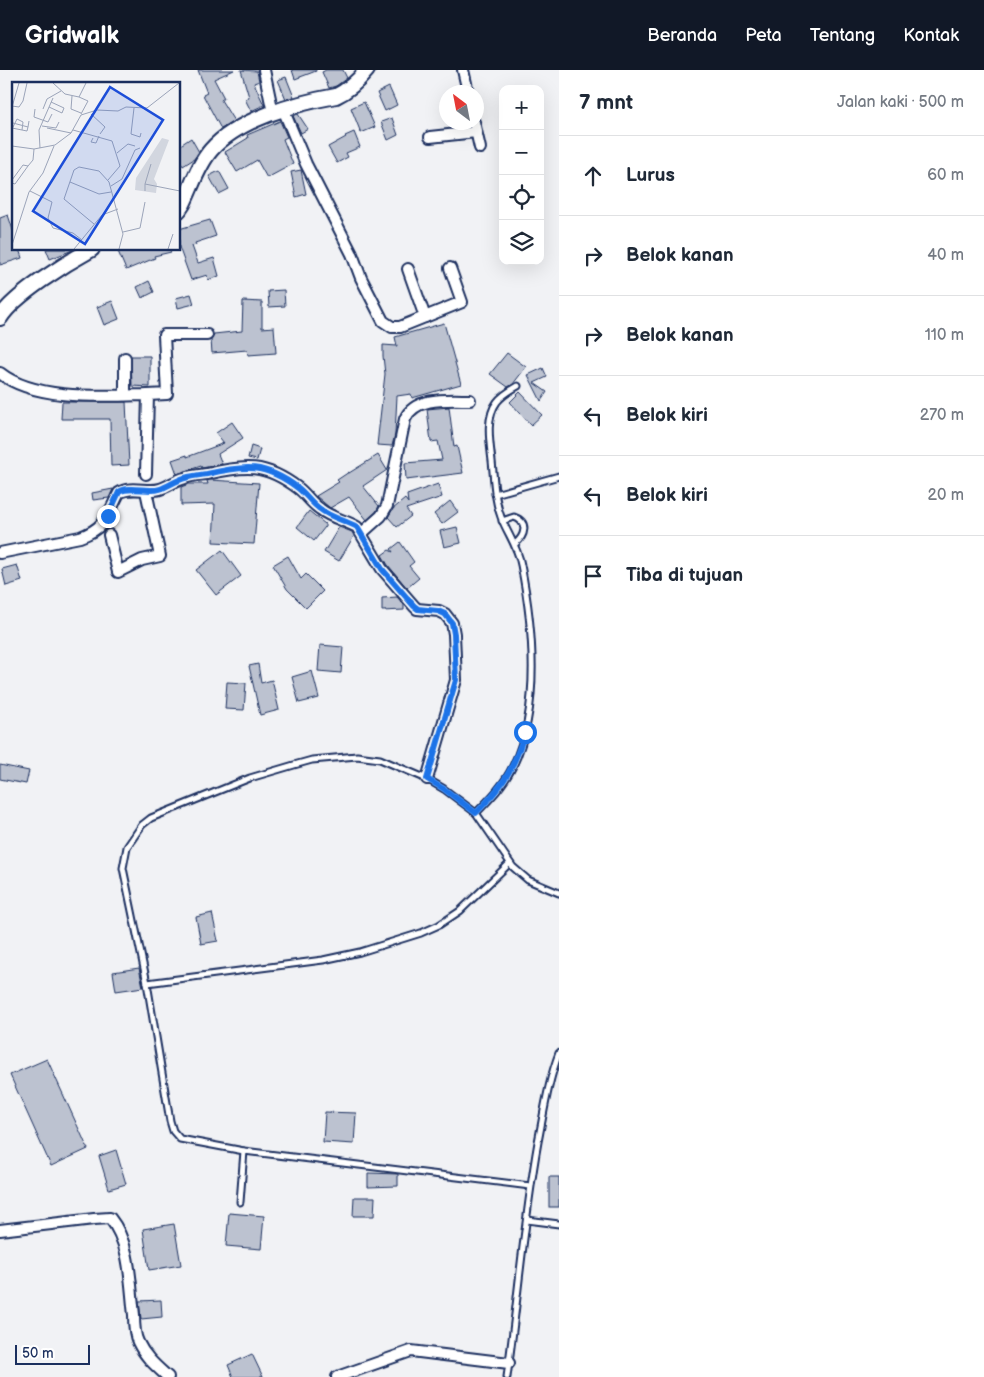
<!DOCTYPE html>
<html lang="id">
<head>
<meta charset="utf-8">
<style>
	:root { --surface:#fff; --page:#f6f6f7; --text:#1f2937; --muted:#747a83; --line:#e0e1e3; --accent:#111827 }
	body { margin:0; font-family:"Balsamiq Sans",sans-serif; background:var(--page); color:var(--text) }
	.controls { position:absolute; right:15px; top:15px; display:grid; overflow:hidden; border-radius:10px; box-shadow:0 5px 20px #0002 }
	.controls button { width:45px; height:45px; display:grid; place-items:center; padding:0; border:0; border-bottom:1px solid var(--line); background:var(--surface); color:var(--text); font:25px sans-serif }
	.compass { position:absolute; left:439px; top:15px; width:45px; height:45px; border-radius:50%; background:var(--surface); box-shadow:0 5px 20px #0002; rotate:328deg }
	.scale { position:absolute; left:15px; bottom:12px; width:75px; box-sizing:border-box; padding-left:5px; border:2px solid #1b2f5e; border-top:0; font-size:14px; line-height:18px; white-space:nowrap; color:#1b2f5e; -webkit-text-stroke:4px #fff; paint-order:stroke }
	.stop { position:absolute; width:15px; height:15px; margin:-11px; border:4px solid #1a73e8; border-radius:50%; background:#fff }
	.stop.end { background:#1a73e8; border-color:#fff; box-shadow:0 1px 5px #0008 }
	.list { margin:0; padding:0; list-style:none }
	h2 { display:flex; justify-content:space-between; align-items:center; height:65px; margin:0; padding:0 20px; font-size:21px }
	h2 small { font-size:16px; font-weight:400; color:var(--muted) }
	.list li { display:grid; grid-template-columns:32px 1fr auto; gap:15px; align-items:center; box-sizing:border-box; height:80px; padding:0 20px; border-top:1px solid var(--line) }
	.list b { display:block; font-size:19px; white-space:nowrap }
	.list em { font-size:16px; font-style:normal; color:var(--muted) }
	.icon { flex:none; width:28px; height:28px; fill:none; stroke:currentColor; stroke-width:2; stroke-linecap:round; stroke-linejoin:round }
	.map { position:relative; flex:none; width:559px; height:1307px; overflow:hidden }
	header { display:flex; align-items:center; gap:30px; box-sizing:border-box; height:70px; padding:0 25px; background:var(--accent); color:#fff }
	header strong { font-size:24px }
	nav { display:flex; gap:28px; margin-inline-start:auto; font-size:18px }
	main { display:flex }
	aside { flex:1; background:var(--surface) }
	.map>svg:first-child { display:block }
	.building { fill:#bcc2d0; stroke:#1b2f5e }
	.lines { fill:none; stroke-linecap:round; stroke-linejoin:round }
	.lane-casing { stroke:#1b2f5e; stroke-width:9 }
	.street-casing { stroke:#1b2f5e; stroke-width:14 }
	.secondary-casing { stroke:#1b2f5e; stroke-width:18 }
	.lane { stroke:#fff; stroke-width:5 }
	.street { stroke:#fff; stroke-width:10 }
	.secondary { stroke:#fff; stroke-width:14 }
	.route { stroke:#1a73e8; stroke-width:6 }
	.inset-road { fill:none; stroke:#9ba4b9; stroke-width:1 }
	.view { fill:#1d4ed8; fill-opacity:0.15; stroke:#1d4ed8; stroke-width:2.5 }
	.inset-edge { fill:none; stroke:#1b2f5e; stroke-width:2.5 }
</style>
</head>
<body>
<header>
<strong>Gridwalk</strong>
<nav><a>Beranda</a><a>Peta</a><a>Tentang</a><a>Kontak</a></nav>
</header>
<main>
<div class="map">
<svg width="559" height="1307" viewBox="0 0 559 1307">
	<rect width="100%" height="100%" fill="#f1f2f5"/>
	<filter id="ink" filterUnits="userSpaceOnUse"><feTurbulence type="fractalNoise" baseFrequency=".02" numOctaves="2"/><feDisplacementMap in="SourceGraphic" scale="10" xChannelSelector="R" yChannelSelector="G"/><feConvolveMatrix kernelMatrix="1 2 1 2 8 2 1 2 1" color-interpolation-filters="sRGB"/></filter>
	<g filter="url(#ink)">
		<!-- building -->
		<g class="building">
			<polygon points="198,0 234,0 214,9 224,28 221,30 234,51 221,59 203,25 207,23"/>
			<polygon points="241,0 257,1 259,11 254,13 264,35 251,41 245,29 249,27"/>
			<polygon points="292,0 316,0 316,1 295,9"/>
			<polygon points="326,0 343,0 347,8 336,16 329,18 322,2"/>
			<polygon points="286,7 294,27 286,29 278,10"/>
			<polygon points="389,17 397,35 385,41 377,23"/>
			<polygon points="364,32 375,57 361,63 351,38"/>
			<polygon points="298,44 308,59 301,63 293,46"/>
			<polygon points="392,48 398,65 388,70 381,52"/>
			<polygon points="280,51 287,67 283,69 293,94 267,108 257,90 237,102 225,82 248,68 247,65"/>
			<polygon points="354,62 360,77 346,83 348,87 337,93 328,77 346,67 345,66"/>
			<polygon points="191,68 199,82 194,89 183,96 179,89 179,76"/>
			<polygon points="301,100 306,124 296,127 291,102"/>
			<polygon points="219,101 229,119 219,124 209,106"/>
			<polygon points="8,145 14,163 14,179 19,179 22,188 0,195 0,148"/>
			<polygon points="210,150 216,166 195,173 196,175 192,176 198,193 214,188 219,206 208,210 207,205 191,210 179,177 179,159"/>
			<polygon points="46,179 75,179 50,189"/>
			<polygon points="117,179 170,179 171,182 154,186 155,188 126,200"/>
			<polygon points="149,211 154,222 142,228 137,217"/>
			<polygon points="284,220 285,236 269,237 268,221"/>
			<polygon points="191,224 194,234 178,238 176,228"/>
			<polygon points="112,231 119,249 104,255 97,237"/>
			<polygon points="243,231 262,232 262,258 274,257 276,283 248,285 247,280 212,283 211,270 214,264 242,261"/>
			<polygon points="444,253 461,314 412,328 411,324 397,326 395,364 392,376 377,375 385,304 383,286 383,275 397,276 395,267"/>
			<polygon points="507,283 526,297 513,314 508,317 490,304"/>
			<polygon points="131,286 150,286 150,317 132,316"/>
			<polygon points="543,298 547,307 534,313 547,322 541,331 528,305"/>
			<polygon points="520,322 542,345 531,355 510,332"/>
			<polygon points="62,332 126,332 129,395 111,396 110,349 61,349"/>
			<polygon points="449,337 454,377 457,376 463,403 406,410 405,393 442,390 438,371 431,372 427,339"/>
			<polygon points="232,352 243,368 218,384 222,394 202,398 201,396 177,404 172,390 187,385 187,387 224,373 216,363"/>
			<polygon points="251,376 260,379 257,390 248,388"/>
			<polygon points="378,385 387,400 363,416 379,436 376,442 367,450 349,427 330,438 316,426 339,412 337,410 349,402 349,403"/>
			<polygon points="210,410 259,413 254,474 213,472 215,434 181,435 181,417 189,414 208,414 207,411"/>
			<polygon points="438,414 442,427 406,439 411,446 397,457 388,447 393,439 405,429 408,433 407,425"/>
			<polygon points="113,419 109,428 93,430 92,423"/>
			<polygon points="450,431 458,442 442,454 434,444"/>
			<polygon points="309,441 325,454 325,457 314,471 297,457"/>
			<polygon points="339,457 352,462 354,466 339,491 324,482 336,462 337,463 336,462"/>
			<polygon points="457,457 461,473 444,477 440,461"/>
			<polygon points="400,472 414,492 409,496 419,508 407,518 388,495 382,485 389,480 393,482 391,479"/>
			<polygon points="222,480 241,506 216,525 196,500"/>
			<polygon points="288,486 301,509 306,504 323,521 306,538 287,519 273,495"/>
			<polygon points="17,495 22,511 6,516 2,499"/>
			<polygon points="397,527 404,535 404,540 382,541 382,528"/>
			<polygon points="320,575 343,577 341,603 318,601"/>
			<polygon points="258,594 261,613 272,610 279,640 260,645 249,596"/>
			<polygon points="312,601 319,628 299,633 292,607"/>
			<polygon points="227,612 246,613 244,640 225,639"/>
			<polygon points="0,695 29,701 26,714 0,709"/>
			<polygon points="212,843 218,871 201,874 196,847"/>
			<polygon points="139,898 143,917 116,921 113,902"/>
			<polygon points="47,989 88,1079 51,1096 10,1005"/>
			<polygon points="325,1042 356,1043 354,1074 323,1072"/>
			<polygon points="116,1080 126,1114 109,1119 99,1086"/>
			<polygon points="368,1103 398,1104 398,1116 368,1117"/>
			<rect x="549" y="1107" width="10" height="30"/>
			<polygon points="354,1127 375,1127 374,1146 353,1146"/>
			<polygon points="229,1143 264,1146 261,1179 226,1176"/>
			<polygon points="174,1154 181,1195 149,1200 143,1159"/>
			<polygon points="161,1230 162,1247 141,1249 139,1231"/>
			<polygon points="252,1284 263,1307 233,1307 228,1295"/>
		</g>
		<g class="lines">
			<!-- lane casing -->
			<g class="lane-casing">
				<g id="lane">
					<polyline points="495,424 559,406"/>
					<path d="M502,451L514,447C529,452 525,466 515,474"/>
					<path d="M476,743C490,729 504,715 513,696C541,638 533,556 521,495C518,477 507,463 501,447C494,428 494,410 492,391C490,373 485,348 497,332C502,325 511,320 518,316"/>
					<polyline points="147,913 323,890 360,882 421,863 439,855 460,841 510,793"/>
					<polyline points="530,1116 244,1081 180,1069 173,1061 170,1051 147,913 123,798 127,777 142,755 151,748 250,708 294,695 312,690 357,686 380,689 427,709 444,719 476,743 513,797 528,810 559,823"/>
					<polyline points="240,1132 244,1081"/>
					<polyline points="527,1150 559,1154"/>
					<path d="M507,1307C518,1229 524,1150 538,1072C544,1042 548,1012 559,983"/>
				</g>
			</g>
			<!-- street casing -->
			<g class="street-casing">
				<g id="street">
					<polyline points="264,0 273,43"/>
					<polyline points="463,0 468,22"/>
					<polyline points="283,39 306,94 352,184 361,208 383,251 392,257 400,257 462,232 450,198"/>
					<polyline points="474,52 480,78"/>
					<polyline points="430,67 476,62"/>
					<polyline points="408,199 425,247"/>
					<polyline points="125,288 125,325"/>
					<path d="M0,303C35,331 105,326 148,325L146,404"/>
					<polyline points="148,325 167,324 164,265 207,265"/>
					<path d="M362,463L381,446L387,436L405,349C415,326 450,330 470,330"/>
					<polyline points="109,465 118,502 142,490 160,486 146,421"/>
					<path d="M0,483L80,467C106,458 108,444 119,423C130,415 148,423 160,419C169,416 176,410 185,408C192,405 200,405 207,404C245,395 265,393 298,418C306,424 311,433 320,439C331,448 345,450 357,457L382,499L414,536L417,539L439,541L445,544L452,553L454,564L456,610L427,709"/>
					<path d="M0,1160L94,1149L110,1148C131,1174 130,1213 134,1245C134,1253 134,1264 138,1272C145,1287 156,1296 168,1307"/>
					<polyline points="337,1307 411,1281 509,1293"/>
				</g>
			</g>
			<!-- secondary casing -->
			<g class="secondary-casing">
				<g id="secondary">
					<path d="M179,140L183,134C192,116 198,95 211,80C238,49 297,33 336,26C349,20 358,11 367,0"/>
					<path d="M0,248C14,225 68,192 92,179"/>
				</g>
			</g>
			<!-- lane -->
			<use href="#lane" class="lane"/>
			<!-- street -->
			<use href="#street" class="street"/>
			<!-- secondary -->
			<use href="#secondary" class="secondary"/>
		</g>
	</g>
	<g class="lines" filter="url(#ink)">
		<!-- route -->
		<path class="route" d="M108,446L119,422C130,415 148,423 160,419C169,416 176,410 185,408C192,406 200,405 207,404C245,395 265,393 298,418C306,424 311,433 320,439C331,448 345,450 357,457L382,499L414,536L418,539L438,541L445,544L452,553L454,564L456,610L427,709L444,719L476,743C504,714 513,701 525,662"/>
	</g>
	<!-- overview -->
	<g transform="translate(12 12)">
		<rect width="168" height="168" fill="#f1f2f5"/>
		<path d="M150,56L157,58L142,97L145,102L144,111L123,108L124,96Z" fill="#d2d6df"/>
		<path class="inset-road" d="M41,1L53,12L67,15M60,14L59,27L69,31M0,24L7,25L11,19L15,1M0,25L7,1M37,25L50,31L52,26L39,20M122,26L119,52L128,55L129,51M23,27L22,35L36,40L40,32M31,27L35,17L49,9M69,32L76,19L67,15L74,1M79,32L93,45L88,52M1,41L16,45L17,39M30,44L44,46L47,40M0,46L15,49L16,45M35,46L59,51M0,47L5,37L11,40L10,48M61,48L100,59L108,84L96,98M81,56L79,60L84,61L87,54M0,64L22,67L43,63L59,51L69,33L85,28L106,29L114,25L135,26L167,1M28,66L27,48L41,16M105,71L116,62L123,64M0,98L11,83L16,84L21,78L22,67M58,100L87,112L99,110M0,101L3,102L16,84M133,102L139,82M99,104L110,97L123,68L128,66M18,109L40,120L36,136L41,146L61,151L70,158M133,109V102L168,109M82,142L52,117L62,88L67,85L87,89L97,100L111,152L107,167M111,150L128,146L133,120M0,163L17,110L31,91L42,64M62,167L90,133L106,127M156,167L161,152"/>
		<path class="view" d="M98,5L151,38L73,162L21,129Z"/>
		<rect width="168" height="168" class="inset-edge"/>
	</g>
</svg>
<div class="controls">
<button>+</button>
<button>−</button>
<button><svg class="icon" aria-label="locate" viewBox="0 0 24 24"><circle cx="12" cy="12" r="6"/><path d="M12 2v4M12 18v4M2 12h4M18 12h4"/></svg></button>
<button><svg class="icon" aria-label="layers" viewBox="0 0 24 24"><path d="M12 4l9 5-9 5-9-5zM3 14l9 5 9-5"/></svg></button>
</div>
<svg class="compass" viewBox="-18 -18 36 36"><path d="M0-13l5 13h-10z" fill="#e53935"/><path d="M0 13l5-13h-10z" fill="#747a83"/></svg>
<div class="scale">50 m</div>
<div class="stop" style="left:525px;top:662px"></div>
<div class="stop end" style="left:108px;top:446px"></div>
</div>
<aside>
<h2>7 mnt<small>Jalan kaki · 500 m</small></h2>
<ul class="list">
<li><svg class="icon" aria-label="ahead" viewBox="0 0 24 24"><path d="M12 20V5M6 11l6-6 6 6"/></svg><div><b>Lurus</b></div><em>60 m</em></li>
<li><svg class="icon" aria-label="right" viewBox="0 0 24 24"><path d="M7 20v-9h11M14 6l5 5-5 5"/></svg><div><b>Belok kanan</b></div><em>40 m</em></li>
<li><svg class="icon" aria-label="right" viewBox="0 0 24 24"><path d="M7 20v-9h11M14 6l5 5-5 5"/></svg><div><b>Belok kanan</b></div><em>110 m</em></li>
<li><svg class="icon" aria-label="left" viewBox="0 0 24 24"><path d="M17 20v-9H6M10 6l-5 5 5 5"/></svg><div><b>Belok kiri</b></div><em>270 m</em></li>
<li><svg class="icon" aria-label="left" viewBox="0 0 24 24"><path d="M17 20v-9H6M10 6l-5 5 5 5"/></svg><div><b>Belok kiri</b></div><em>20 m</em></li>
<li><svg class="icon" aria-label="arrive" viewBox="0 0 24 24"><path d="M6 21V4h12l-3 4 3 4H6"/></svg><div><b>Tiba di tujuan</b></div></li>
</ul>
</aside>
</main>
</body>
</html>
